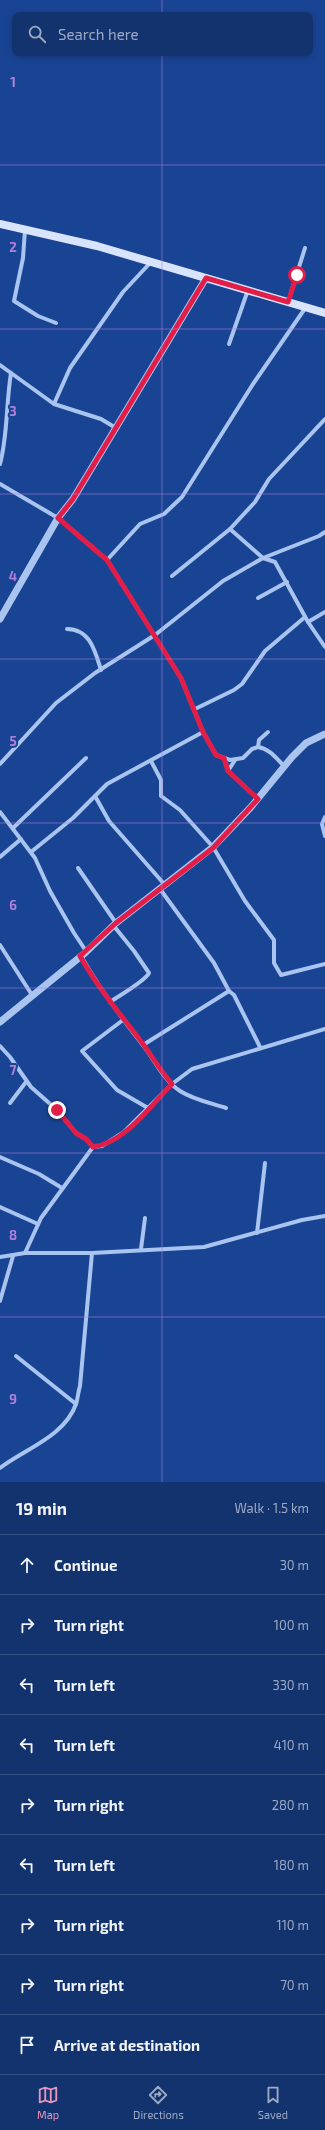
<!DOCTYPE html>
<html lang="en">
<head>
<meta charset="utf-8">
<style>
	:root { --surface:#13336f; --page:#1c3b74; --text:#f1f3f6; --muted:#9daac3; --line:#324e82; --accent:#e797bd }
	body { margin:0; font-family:"Exo 2",sans-serif; background:var(--page); color:var(--text) }
	.stop { position:absolute; width:12px; height:12px; margin:-9px; border:3px solid #e11d48; border-radius:50%; background:#fff }
	.stop.end { background:#e11d48; border-color:#fff; box-shadow:0 1px 4px #0008 }
	.list { margin:0; padding:0; list-style:none }
	h2 { display:flex; justify-content:space-between; align-items:center; height:52px; margin:0; padding:0 16px; font-size:17px }
	h2 small { font-size:13px; font-weight:400; color:var(--muted) }
	.list li { display:grid; grid-template-columns:26px 1fr auto; gap:12px; align-items:center; box-sizing:border-box; height:60px; padding:0 16px; border-top:1px solid var(--line) }
	.list b { display:block; font-size:15px; white-space:nowrap }
	.list em { font-size:13px; font-style:normal; color:var(--muted) }
	.icon { flex:none; width:22px; height:22px; fill:none; stroke:currentColor; stroke-width:2; stroke-linecap:round; stroke-linejoin:round }
	.map { position:relative; flex:none; width:325px; height:1482px; overflow:hidden }
	.search { position:absolute; background:var(--surface); box-shadow:0 2px 6px #0003; left:12px; right:12px; top:12px; height:44px; display:flex; align-items:center; gap:10px; box-sizing:border-box; padding:0 14px; border-radius:8px; color:var(--muted); font-size:15px }
	.sheet { height:592px; background:var(--surface) }
	nav { display:flex; justify-content:space-around; align-items:center; box-sizing:border-box; height:56px; border-top:1px solid var(--line); background:var(--surface); font-size:11px; color:var(--muted) }
	nav a { display:grid; justify-items:center; gap:2px }
	nav .on { color:var(--accent) }
	.map>svg:first-child { display:block }
	.lines { fill:none; stroke-linecap:round; stroke-linejoin:round }
	.minor { stroke:#aac4f0; stroke-width:4 }
	.tertiary { stroke:#aac4f0; stroke-width:7 }
	.secondary { stroke:#d8e4fb; stroke-width:8 }
	.route { stroke:#e11d48; stroke-width:5 }
	.grid { fill:none; stroke:#b080d9; stroke-width:1; stroke-opacity:0.55 }
	.grid-label { font-size:13px; text-anchor:middle; font-weight:bold; fill:#b080d9; stroke:#194494; stroke-width:4; stroke-linejoin:round; paint-order:stroke }
</style>
</head>
<body>
<div class="map">
<svg width="325" height="1482" viewBox="0 0 325 1482">
	<rect width="100%" height="100%" fill="#194494"/>
	<g class="lines">
		<!-- minor -->
		<g class="minor">
			<polyline points="25,230 23,258 14,301 38,316 56,323"/>
			<polyline points="288,302 305,248"/>
			<polyline points="229,344 248,290"/>
			<polyline points="0,365 11,373"/>
			<polyline points="54,404 70,368 123,292 151,262"/>
			<path d="M0,464C8,434 6,403 11,373L54,404L101,419L116,428"/>
			<polyline points="0,484 58,518 107,560 181,678 203,732 107,784 73,818 31,852"/>
			<polyline points="230,529 263,558 275,562 308,622 325,647"/>
			<polyline points="107,560 140,524 164,514 182,497 253,384 306,307"/>
			<polyline points="172,576 230,529 255,502 269,479 325,419"/>
			<polyline points="258,598 287,582"/>
			<polyline points="308,622 325,612"/>
			<path d="M67,629C90,629 95,651 101,670"/>
			<polyline points="195,709 234,690 242,684 265,651 305,617"/>
			<path d="M203,732L216,755L230,760L243,758L252,749L258,747C270,749 276,758 284,766"/>
			<polyline points="258,747 259,740 268,732"/>
			<polyline points="224,758 228,771 258,799"/>
			<polyline points="151,761 161,780 161,796 180,810 213,847 245,901 274,940 274,963 281,975 325,964"/>
			<polyline points="0,764 56,703 95,673 155,635 223,581 263,558 319,536 325,532"/>
			<polyline points="228,771 235,760"/>
			<polyline points="95,796 109,821 165,885"/>
			<polyline points="0,812 35,858 50,891 74,933 86,951"/>
			<polyline points="325,817 322,824 325,836"/>
			<polyline points="13,828 86,758"/>
			<polyline points="0,857 21,839"/>
			<polyline points="78,868 116,923"/>
			<polyline points="160,889 214,963 229,991 234,995 260,1047"/>
			<polyline points="0,945 32,995"/>
			<path d="M81,956C99,988 120,1016 142,1044C155,1060 163,1080 180,1091C194,1100 211,1103 226,1108"/>
			<path d="M110,1002C120,995 144,982 149,973L134,951L113,925"/>
			<polyline points="123,1020 82,1051 117,1090 148,1108"/>
			<polyline points="143,1045 229,991"/>
			<polyline points="0,1046 10,1057 31,1087 57,1110 76,1133 86,1139 93,1147"/>
			<polyline points="10,1103 26,1082"/>
			<polyline points="0,1157 39,1174 62,1188"/>
			<polyline points="0,1207 38,1224"/>
			<polyline points="257,1233 265,1163"/>
			<polyline points="141,1249 145,1218"/>
			<polyline points="25,1253 41,1218 93,1147 102,1146 124,1132 172,1084 192,1069 325,1029"/>
			<polyline points="0,1257 25,1253 92,1253 204,1247 302,1220 325,1216"/>
			<polyline points="0,1301 13,1256"/>
			<polyline points="16,1356 76,1404"/>
			<path d="M0,1468C25,1449 65,1436 76,1404C78,1398 78,1392 80,1386L92,1253"/>
		</g>
		<!-- tertiary -->
		<g class="tertiary">
			<polyline points="0,619 58,518 73,499 206,278"/>
			<polyline points="0,1022 85,953 116,923 213,847 251,807 292,757 306,743 325,734"/>
		</g>
		<!-- secondary -->
		<polyline class="secondary" points="0,224 97,246 325,313"/>
	</g>
	<g class="lines">
		<!-- route -->
		<path class="route" d="M57,1110L76,1133L86,1139L93,1147C125,1143 150,1106 172,1084C161,1071 153,1058 143,1044C121,1015 98,988 80,956L116,923L213,848L258,799L228,771L224,758L216,755L203,732L181,678L107,560L58,518L73,499L206,278L288,302L297,275"/>
	</g>
	<!-- grid -->
	<path class="grid" d="M162,0V15M162,53V1482M0,165H325M0,329H325M0,494H325M0,659H325M0,823H325M0,988H325M0,1153H325M0,1317H325"/>
	<g class="grid-label">
		<text x="13" y="87">1</text>
		<text x="13" y="252">2</text>
		<text x="13" y="416">3</text>
		<text x="13" y="581">4</text>
		<text x="13" y="746">5</text>
		<text x="13" y="910">6</text>
		<text x="13" y="1075">7</text>
		<text x="13" y="1240">8</text>
		<text x="13" y="1404">9</text>
	</g>
</svg>
<div class="stop" style="left:297px;top:275px"></div>
<div class="stop end" style="left:57px;top:1110px"></div>
<div class="search"><svg class="icon" aria-label="search" viewBox="0 0 24 24"><circle cx="10" cy="10" r="6"/><path d="M15 15l6 6"/></svg>Search here</div>
</div>
<section class="sheet">
<h2>19 min<small>Walk · 1.5 km</small></h2>
<ul class="list">
<li><svg class="icon" aria-label="ahead" viewBox="0 0 24 24"><path d="M12 20V5M6 11l6-6 6 6"/></svg><div><b>Continue</b></div><em>30 m</em></li>
<li><svg class="icon" aria-label="right" viewBox="0 0 24 24"><path d="M7 20v-9h11M14 6l5 5-5 5"/></svg><div><b>Turn right</b></div><em>100 m</em></li>
<li><svg class="icon" aria-label="left" viewBox="0 0 24 24"><path d="M17 20v-9H6M10 6l-5 5 5 5"/></svg><div><b>Turn left</b></div><em>330 m</em></li>
<li><svg class="icon" aria-label="left" viewBox="0 0 24 24"><path d="M17 20v-9H6M10 6l-5 5 5 5"/></svg><div><b>Turn left</b></div><em>410 m</em></li>
<li><svg class="icon" aria-label="right" viewBox="0 0 24 24"><path d="M7 20v-9h11M14 6l5 5-5 5"/></svg><div><b>Turn right</b></div><em>280 m</em></li>
<li><svg class="icon" aria-label="left" viewBox="0 0 24 24"><path d="M17 20v-9H6M10 6l-5 5 5 5"/></svg><div><b>Turn left</b></div><em>180 m</em></li>
<li><svg class="icon" aria-label="right" viewBox="0 0 24 24"><path d="M7 20v-9h11M14 6l5 5-5 5"/></svg><div><b>Turn right</b></div><em>110 m</em></li>
<li><svg class="icon" aria-label="right" viewBox="0 0 24 24"><path d="M7 20v-9h11M14 6l5 5-5 5"/></svg><div><b>Turn right</b></div><em>70 m</em></li>
<li><svg class="icon" aria-label="arrive" viewBox="0 0 24 24"><path d="M6 21V4h12l-3 4 3 4H6"/></svg><div><b>Arrive at destination</b></div></li>
</ul>
</section>
<nav>
<a class="on"><svg class="icon" aria-label="map" viewBox="0 0 24 24"><path d="M3 6l6-2 6 2 6-2v14l-6 2-6-2-6 2zM9 4v14M15 6v14"/></svg>Map</a>
<a><svg class="icon" aria-label="directions" viewBox="0 0 24 24"><path d="M12 3l9 9-9 9-9-9zM9 14v-3h6M13 9l2 2-2 2"/></svg>Directions</a>
<a><svg class="icon" aria-label="saved" viewBox="0 0 24 24"><path d="M7 4h10v16l-5-4-5 4z"/></svg>Saved</a>
</nav>
</body>
</html>
